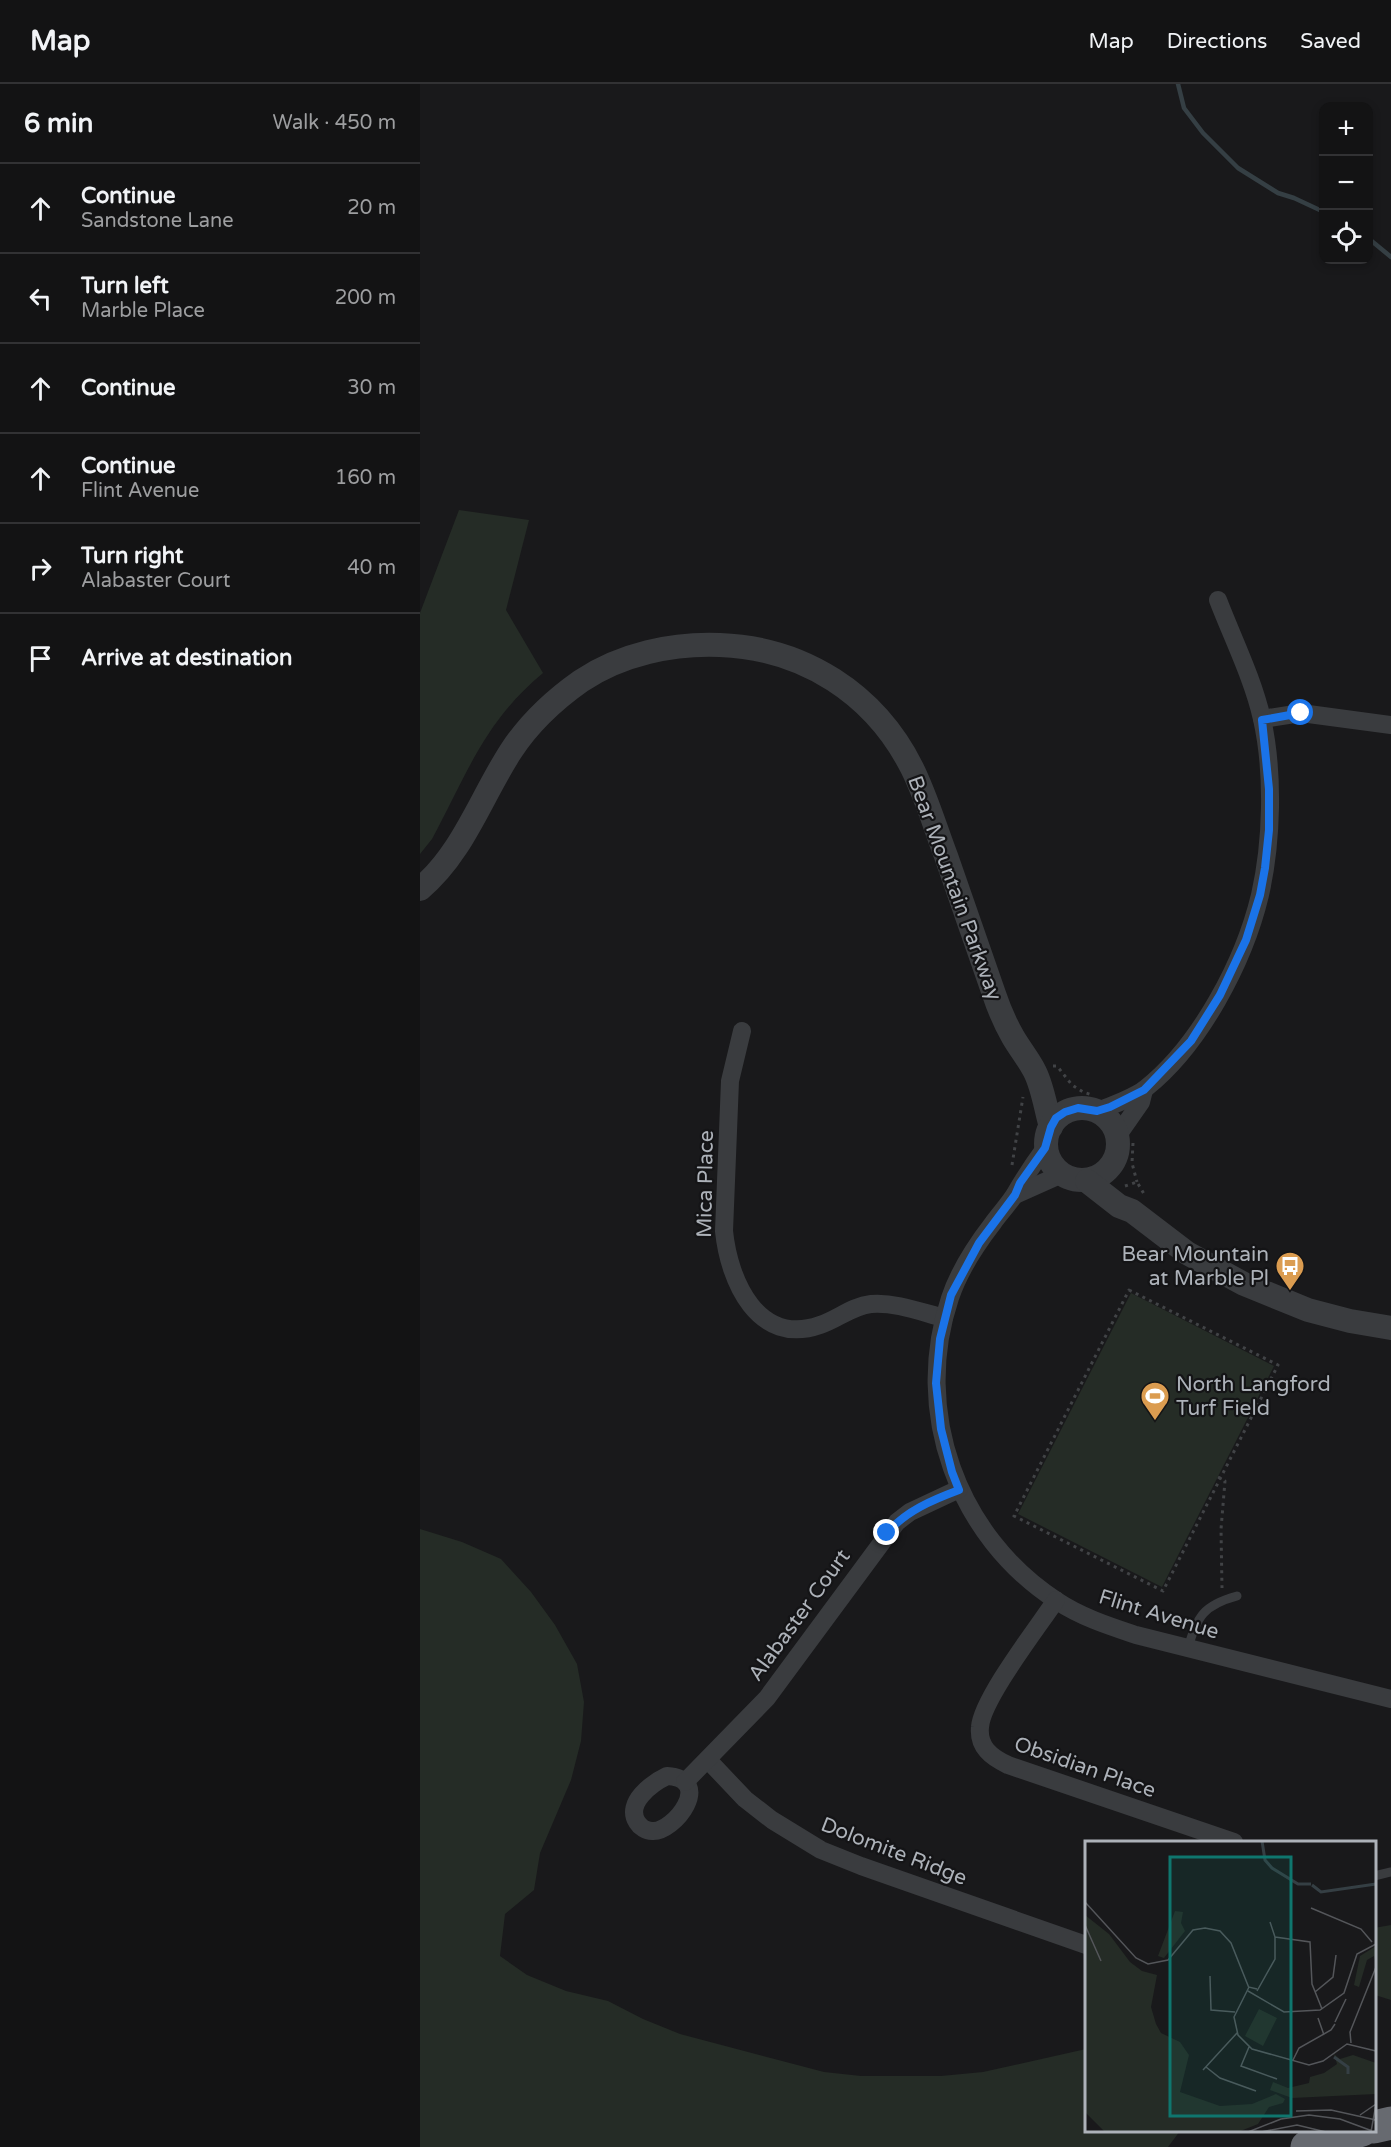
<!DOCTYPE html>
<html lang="en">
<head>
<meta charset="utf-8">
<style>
	:root { --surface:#131314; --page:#202022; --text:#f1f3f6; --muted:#9d9ea0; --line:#323234 }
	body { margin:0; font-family:"Varela Round",sans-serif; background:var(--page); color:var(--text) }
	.controls { position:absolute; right:18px; top:18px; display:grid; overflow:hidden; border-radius:12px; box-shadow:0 3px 9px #0003 }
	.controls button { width:54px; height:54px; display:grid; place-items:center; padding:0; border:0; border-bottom:2px solid var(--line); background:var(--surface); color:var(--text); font:30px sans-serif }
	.stop { position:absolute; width:18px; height:18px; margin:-14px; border:4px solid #1a73e8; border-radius:50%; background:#fff }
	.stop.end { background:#1a73e8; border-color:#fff; box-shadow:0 2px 6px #0008 }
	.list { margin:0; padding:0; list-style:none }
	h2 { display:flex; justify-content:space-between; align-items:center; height:78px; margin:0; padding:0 24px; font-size:26px }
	h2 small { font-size:20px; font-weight:400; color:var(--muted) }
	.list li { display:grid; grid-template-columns:39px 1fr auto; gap:18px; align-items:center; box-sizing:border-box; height:90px; padding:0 24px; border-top:2px solid var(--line) }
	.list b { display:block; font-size:22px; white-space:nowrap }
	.list p { margin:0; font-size:20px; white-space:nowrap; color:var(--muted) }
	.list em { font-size:20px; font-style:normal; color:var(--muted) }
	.icon { flex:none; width:33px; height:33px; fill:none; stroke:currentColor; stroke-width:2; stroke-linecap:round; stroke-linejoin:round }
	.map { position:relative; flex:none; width:971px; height:2063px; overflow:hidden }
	header { display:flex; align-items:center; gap:36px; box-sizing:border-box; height:84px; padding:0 30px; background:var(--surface); border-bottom:2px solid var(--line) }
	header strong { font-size:28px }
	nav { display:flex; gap:33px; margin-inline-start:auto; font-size:21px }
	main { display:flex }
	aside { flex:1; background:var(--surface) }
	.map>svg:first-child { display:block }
	.green { fill:#252c26 }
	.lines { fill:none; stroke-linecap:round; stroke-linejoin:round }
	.stream { stroke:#353f44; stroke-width:4.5 }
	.path { stroke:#414346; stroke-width:3; stroke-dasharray:3 4.5; stroke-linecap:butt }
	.service { stroke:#3a3c3f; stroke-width:9 }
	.minor { stroke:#3a3c3f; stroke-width:18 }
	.tertiary { stroke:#3a3c3f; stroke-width:24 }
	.motorway { stroke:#676a70; stroke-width:33 }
	.route { stroke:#1a73e8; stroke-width:8 }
	.labels { text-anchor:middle; stroke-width:4.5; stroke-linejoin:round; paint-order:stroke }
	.street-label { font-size:21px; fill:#adb2b9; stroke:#141416 }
	.poi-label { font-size:21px; fill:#adb2b9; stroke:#141416; text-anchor:end }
	.inset-river { fill:none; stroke:#353f44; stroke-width:3 }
	.inset-road { fill:none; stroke:#54565a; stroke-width:1.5 }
	.view { fill:#0f766e; fill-opacity:0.15; stroke:#0f766e; stroke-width:3 }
	.inset-edge { fill:none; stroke:#adb2b9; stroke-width:3 }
</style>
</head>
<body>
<header>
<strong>Map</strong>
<nav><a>Map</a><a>Directions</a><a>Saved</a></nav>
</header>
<main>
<aside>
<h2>6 min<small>Walk · 450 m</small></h2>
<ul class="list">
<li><svg class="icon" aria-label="ahead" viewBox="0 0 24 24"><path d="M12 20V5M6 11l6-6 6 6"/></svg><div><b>Continue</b><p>Sandstone Lane</p></div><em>20 m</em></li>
<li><svg class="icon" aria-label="left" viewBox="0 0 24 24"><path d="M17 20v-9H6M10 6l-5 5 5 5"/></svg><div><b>Turn left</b><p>Marble Place</p></div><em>200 m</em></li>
<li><svg class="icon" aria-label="ahead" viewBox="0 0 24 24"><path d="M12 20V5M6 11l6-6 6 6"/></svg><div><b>Continue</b></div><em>30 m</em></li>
<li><svg class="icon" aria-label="ahead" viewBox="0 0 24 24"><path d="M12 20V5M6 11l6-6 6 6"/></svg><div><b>Continue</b><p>Flint Avenue</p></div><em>160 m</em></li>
<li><svg class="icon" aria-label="right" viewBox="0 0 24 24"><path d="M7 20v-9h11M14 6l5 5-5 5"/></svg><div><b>Turn right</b><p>Alabaster Court</p></div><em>40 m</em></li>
<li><svg class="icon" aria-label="arrive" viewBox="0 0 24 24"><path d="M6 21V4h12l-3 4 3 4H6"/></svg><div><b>Arrive at destination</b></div></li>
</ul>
</aside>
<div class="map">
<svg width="971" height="2063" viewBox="0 0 971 2063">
	<rect width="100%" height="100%" fill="#19191b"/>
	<!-- green -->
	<g class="green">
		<path d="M39,426L109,436L86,526L123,589C64,638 47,690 12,755L0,770V529Z"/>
		<polygon points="711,1209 854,1282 742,1503 598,1430"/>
		<polygon points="0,1445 42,1458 81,1475 111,1508 135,1541 157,1580 164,1618 161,1657 151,1696 120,1769 114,1806 85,1830 80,1872 107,1891 146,1907 188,1917 223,1935 260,1950 404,1988 441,1992 521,1992 563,1988 666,1965 666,2046 760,2047 748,2063 0,2063"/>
		<polygon points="971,1841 971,1916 955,1911 954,1844"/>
	</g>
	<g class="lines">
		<!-- stream -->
		<g class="stream">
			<polyline points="758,0 764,24 783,49 818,84 858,109 874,114 904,128"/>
			<polyline points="948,154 971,173"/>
		</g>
		<!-- path -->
		<g class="path">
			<polyline points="633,982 637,982 652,1001 663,1008 672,1011"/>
			<polyline points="713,1059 712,1079 717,1098"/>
			<polyline points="592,1081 603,1013"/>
			<polyline points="705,1102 717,1098 724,1110"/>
			<polygon points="709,1206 858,1281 743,1507 594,1432"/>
			<polyline points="798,1393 805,1397 801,1445 802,1504"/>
		</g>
		<!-- service -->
		<g class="service">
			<path d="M768,1564C777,1532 784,1521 817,1512"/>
			<polyline points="954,1792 971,1788"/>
		</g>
		<!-- minor -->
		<g class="minor">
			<polyline points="842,635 881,629 971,641"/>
			<path d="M322,947L310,997L304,1147C309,1197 338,1263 400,1241C418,1235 432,1222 451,1220C475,1218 501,1228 524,1234"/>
			<path d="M677,1027C689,1023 717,1012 726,1004C780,961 824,878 840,811C852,758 854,689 842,635C833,595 813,555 798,516"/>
			<polyline points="698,1051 721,1018 724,1006"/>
			<path d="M625,1064C614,1079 604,1094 595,1110C589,1120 580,1129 573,1139C556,1161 539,1187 530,1214C492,1327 537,1452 637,1517C661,1533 689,1542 716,1551L971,1615"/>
			<polyline points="595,1111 642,1090"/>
			<path d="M636,1516C618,1543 562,1615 560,1643C558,1663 571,1673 588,1681L814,1758"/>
			<polyline points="288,1676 325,1715 352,1736 401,1766 441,1782 666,1861"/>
			<path d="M247,1692C295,1695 254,1749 232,1747C226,1747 220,1743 217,1738C205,1719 232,1699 247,1692Z"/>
			<polyline points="265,1698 347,1614 477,1438 490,1428 539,1405"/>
		</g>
		<!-- tertiary -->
		<g class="tertiary">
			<path d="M0,805C43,769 61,713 91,667C110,638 134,616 161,597C201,570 253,559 300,561C384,564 455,610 492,684C506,712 515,743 526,772C542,818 558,864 574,910C579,925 585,939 593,953C600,965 609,976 615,988C623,1004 626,1026 631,1043"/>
			<circle cx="662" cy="1060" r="36"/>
			<polyline points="667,1097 699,1122 712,1127 767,1169 824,1200 888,1226 930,1237 971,1244"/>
		</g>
		<!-- motorway -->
		<g class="motorway">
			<polyline points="954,2043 971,2039"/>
			<polyline points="887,2063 942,2046"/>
		</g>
	</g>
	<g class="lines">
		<!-- route -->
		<path class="route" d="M467,1449C486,1427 512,1416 539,1406L532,1388L521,1345L516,1299L520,1255L531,1211L559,1159L595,1111L600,1099L625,1064L631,1043L636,1034L645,1028L658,1024L677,1027L690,1023L724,1006L771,957L800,911L826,856L840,811L845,784L849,746V705L842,636L881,629"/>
	</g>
	<!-- icons -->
	<defs>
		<g id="bus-pin" transform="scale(1.5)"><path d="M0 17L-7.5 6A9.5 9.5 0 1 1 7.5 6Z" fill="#db9c50" stroke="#141416"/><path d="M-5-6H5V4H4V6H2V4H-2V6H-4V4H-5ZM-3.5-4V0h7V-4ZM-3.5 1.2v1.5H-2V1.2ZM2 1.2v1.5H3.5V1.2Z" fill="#fff"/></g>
		<g id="stadium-pin" transform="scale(1.5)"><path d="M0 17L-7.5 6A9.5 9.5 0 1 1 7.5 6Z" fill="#db9c50" stroke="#141416"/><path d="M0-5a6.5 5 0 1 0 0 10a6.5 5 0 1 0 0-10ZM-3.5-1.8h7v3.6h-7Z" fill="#fff"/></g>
	</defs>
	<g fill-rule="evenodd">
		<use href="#bus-pin" x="870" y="1182"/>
		<use href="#stadium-pin" x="735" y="1312"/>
	</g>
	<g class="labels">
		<!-- street labels -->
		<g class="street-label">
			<text transform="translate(535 804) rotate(70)" y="7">Bear Mountain Parkway</text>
			<text transform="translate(285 1100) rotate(-89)" y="7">Mica Place</text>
			<text transform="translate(739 1530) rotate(17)" y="7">Flint Avenue</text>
			<text transform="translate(379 1531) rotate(-54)" y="7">Alabaster Court</text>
			<text transform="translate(665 1683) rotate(19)" y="7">Obsidian Place</text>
			<text transform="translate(474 1767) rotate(21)" y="7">Dolomite Ridge</text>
		</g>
		<!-- poi labels -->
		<g class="poi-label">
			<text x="849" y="1177">Bear Mountain<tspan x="849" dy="24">at Marble Pl</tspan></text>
			<text x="756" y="1307" text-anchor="start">North Langford<tspan x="756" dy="24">Turf Field</tspan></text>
		</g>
	</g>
	<!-- overview -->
	<g transform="translate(665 1757)">
		<rect width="291" height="291" fill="#19191b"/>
		<path d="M90,70L98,71L96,82L100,90L79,117L73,115ZM0,74L24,93L45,121L57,130L72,134L66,166L71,183L76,192L95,201L104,214L95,251L135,265L167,263L191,253L200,258L198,262L184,266L173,283L153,291H20L0,271ZM291,105V123L289,115L282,119L274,146L269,144L275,115ZM174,168L192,177L178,205L160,195ZM249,213L255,218L268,214L291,222V253L207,257L185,249L188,241L203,247L224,242L225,236L239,232L252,223Z" fill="#252c26"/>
		<path class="inset-river" d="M177,0L180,19L187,27L213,43H226M227,44L236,51L291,43M249,216L263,226V233"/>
		<path class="inset-road" d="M0,61L51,117L63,123L83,119L108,89L120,87L135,90L146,102L164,147M226,67L276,88L287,101M0,84L16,120M190,96L225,101L227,143L237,168M125,135L126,169L150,171M172,148L164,146L149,176L153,194L167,208L224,224L238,220L262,203L291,210M163,150L199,171L235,169L259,152L272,113L291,103M172,150L190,118V96L185,81M230,151L248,136L251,114M233,177L239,194M250,181L261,158M266,202L265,191L291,126M164,206L156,225L192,238M208,219L214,207L246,189L250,183M121,226L135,237L171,250M118,229L152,192M211,270L246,269L291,279M275,274L291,263M163,291L196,278L224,274L255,278L290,291M176,291L212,284L241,291M286,291L291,263"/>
		<path class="view" d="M85,16H206V275H85Z"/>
		<rect width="291" height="291" class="inset-edge"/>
	</g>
</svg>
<div class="controls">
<button>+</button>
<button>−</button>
<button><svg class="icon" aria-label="locate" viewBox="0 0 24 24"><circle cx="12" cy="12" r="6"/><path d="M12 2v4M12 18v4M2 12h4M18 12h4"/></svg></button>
</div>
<div class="stop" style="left:881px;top:629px"></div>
<div class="stop end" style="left:467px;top:1449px"></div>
</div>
</main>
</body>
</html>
